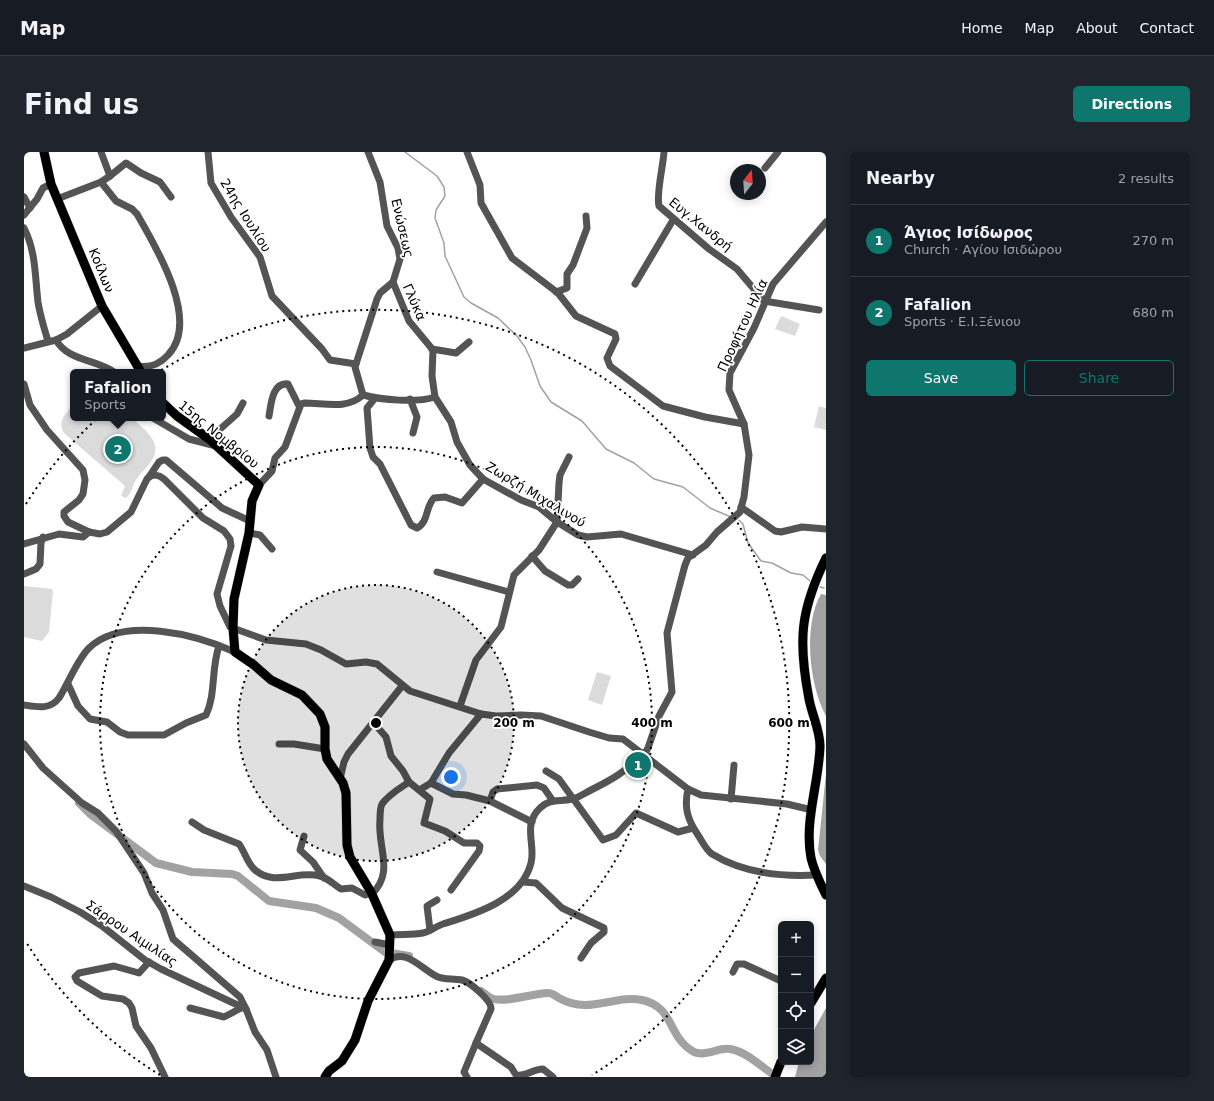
<!DOCTYPE html>
<html lang="en">
<head>
<meta charset="utf-8">
<style>
	:root { --surface:#171b24; --page:#20242c; --text:#f1f3f6; --muted:#9ea1a6; --line:#363941; --accent:#0f766e }
	body { margin:0; font-family:"DejaVu Sans",sans-serif; background:var(--page); color:var(--text) }
	.controls { position:absolute; right:12px; bottom:12px; display:grid; overflow:hidden; border-radius:6px; box-shadow:0 2px 10px #0003 }
	.controls button { width:36px; height:36px; display:grid; place-items:center; padding:0; border:0; border-bottom:1px solid var(--line); background:var(--surface); color:var(--text); font:20px sans-serif }
	.compass { position:absolute; left:706px; top:12px; width:36px; height:36px; border-radius:50%; background:var(--surface); box-shadow:0 2px 10px #0003; rotate:17deg }
	.you { position:absolute; left:427px; top:625px; width:14px; height:14px; margin:-10px; border:3px solid #fff; border-radius:50%; background:#1a73e8; box-shadow:0 0 0 6px #1a73e833 }
	.badge { display:grid; place-items:center; width:26px; height:26px; border-radius:50%; background:var(--accent); color:#fff; font-size:13px; font-weight:700 }
	.pin { position:absolute; translate:-50% -50%; border:2px solid #fff; box-shadow:0 1px 4px #0006 }
	.popup { position:absolute; left:46px; top:217px; width:96px; height:52px; box-sizing:border-box; display:grid; place-content:center; border-radius:6px; background:var(--surface); filter:drop-shadow(0 1px 3px #0005); font-size:13px; white-space:nowrap; color:var(--muted) }
	.popup b { font-size:15px; color:var(--text) }
	.popup::after { content:''; position:absolute; left:50%; top:100%; margin-left:-8px; border:8px solid transparent; border-top-color:var(--surface) }
	.list { margin:0; padding:0; list-style:none }
	h2 { display:flex; justify-content:space-between; align-items:center; height:52px; margin:0; padding:0 16px; font-size:17px }
	h2 small { font-size:13px; font-weight:400; color:var(--muted) }
	.list li { display:grid; grid-template-columns:26px 1fr auto; gap:12px; align-items:center; box-sizing:border-box; height:72px; padding:0 16px; border-top:1px solid var(--line) }
	.list b { display:block; font-size:15px; white-space:nowrap }
	.list p { margin:0; font-size:13px; white-space:nowrap; color:var(--muted) }
	.list em { font-size:13px; font-style:normal; color:var(--muted) }
	.actions { display:flex; gap:8px; padding:12px 16px }
	.actions a { flex:1; padding:9px 0; border:1px solid var(--accent); border-radius:6px; text-align:center; font-size:14px; color:var(--accent) }
	.actions .main { background:var(--accent); color:#fff }
	.icon { flex:none; width:22px; height:22px; fill:none; stroke:currentColor; stroke-width:2; stroke-linecap:round; stroke-linejoin:round }
	.map { position:relative; flex:none; width:802px; height:925px; overflow:hidden; border-radius:6px }
	header { display:flex; align-items:center; gap:24px; box-sizing:border-box; height:56px; padding:0 20px; background:var(--surface); border-bottom:1px solid var(--line) }
	header strong { font-size:19px }
	nav { display:flex; gap:22px; margin-inline-start:auto; font-size:14px }
	.intro { display:flex; align-items:center; justify-content:space-between; box-sizing:border-box; height:96px; padding:0 24px }
	h1 { margin:0; font-size:28px }
	.button { padding:10px 18px; border-radius:6px; background:var(--accent); color:#fff; font-size:14px; font-weight:700 }
	main { display:flex; gap:24px; padding:0 24px }
	aside { flex:1; background:var(--surface); border-radius:6px; box-shadow:0 2px 10px #0003 }
	.map>svg:first-child { display:block }
	.green { fill:#dbdbdb }
	.water { fill:#a2a2a2 }
	.lines { fill:none; stroke-linecap:round; stroke-linejoin:round }
	.stream { stroke:#a2a2a2; stroke-width:1.5 }
	.river { stroke:#a2a2a2; stroke-width:8 }
	.major-casing { stroke:#dbdbdb; stroke-width:10 }
	.minor { stroke:#545454; stroke-width:7 }
	.major { stroke:#000; stroke-width:9 }
	.ring { fill:none; stroke:#000; stroke-width:2; stroke-dasharray:2 4 }
	.labels { text-anchor:middle; stroke-width:3.5; stroke-linejoin:round; paint-order:stroke }
	.street-label { font-size:13px; fill:#000; stroke:#fff }
	.centre { fill:#000; stroke:#fff; stroke-width:2 }
	.ring-label { font-size:12px; text-anchor:middle; font-weight:bold; fill:#000; stroke:#fff; stroke-width:3.5; stroke-linejoin:round; paint-order:stroke }
</style>
</head>
<body>
<header>
<strong>Map</strong>
<nav><a>Home</a><a>Map</a><a>About</a><a>Contact</a></nav>
</header>
<div class="intro"><h1>Find us</h1><a class="button">Directions</a></div>
<main>
<div class="map">
<svg width="802" height="925" viewBox="0 0 802 925">
	<rect width="100%" height="100%" fill="#fff"/>
	<!-- green -->
	<g class="green">
		<polygon points="757,164 776,172 771,184 751,177"/>
		<path d="M49,253V266H108C122,279 141,292 126,311C122,317 115,322 112,328C108,334 108,341 102,346L97,344L101,334L40,281C33,269 41,263 49,253Z"/>
		<polygon points="795,254 802,256 802,278 790,275"/>
		<polygon points="0,434 28,437 29,439 25,480 18,489 0,485"/>
		<polygon points="573,520 587,524 578,553 564,548"/>
	</g>
	<!-- water -->
	<g class="water">
		<path d="M797,442L802,443V564C785,533 779,473 797,442Z"/>
		<polygon points="802,622 802,712 796,704 794,698"/>
		<polygon points="802,856 802,925 771,925 775,910 787,910 787,883"/>
	</g>
	<g class="lines">
		<!-- stream -->
		<g class="stream">
			<polyline points="381,0 413,24 420,35 421,44 412,58 411,66 420,91 421,104 440,145 447,151 474,166 493,184 501,195 507,208 516,234 527,250 558,269 582,297 610,311 630,327 659,335 686,356 707,365"/>
			<polyline points="715,368 719,372 724,391 737,409 748,411 767,421 779,423 786,429"/>
			<polyline points="796,435 800,436"/>
		</g>
		<!-- river -->
		<g class="river">
			<polyline points="55,651 66,662 132,711 168,720 208,722 214,724 245,749 292,756 315,766 361,800 385,804"/>
			<path d="M457,839C460,841 463,844 467,846C479,852 510,841 524,841C529,841 531,844 535,846C542,850 552,853 561,853C580,853 600,844 618,848C651,855 643,885 670,900C681,905 695,895 706,897C724,900 738,916 753,925"/>
		</g>
		<!-- major casing -->
		<g class="major-casing">
			<g id="major">
				<polyline points="20,0 27,32 78,154 117,220"/>
				<polyline points="139,251 153,264 185,287 235,333 228,349 225,381 210,447 209,476 211,500 230,513 247,528 278,543 296,562 301,575 301,597 303,607 319,631 322,641 323,693 326,705 347,740 366,783 365,808 344,849 331,888 318,909 305,919 301,925"/>
				<path d="M802,406C776,459 774,489 785,547C788,563 796,578 796,594C795,631 780,669 787,706C790,719 796,731 802,743"/>
				<polyline points="787,851 802,826"/>
				<polyline points="751,925 757,910"/>
			</g>
		</g>
		<!-- minor -->
		<g class="minor">
			<polyline points="184,0 187,31 207,65 236,105 248,144 298,197 306,208 332,212"/>
			<polyline points="443,0 456,33 457,51 488,106 534,141 552,164 591,182 592,187 583,206 586,214 639,254 681,265 720,272"/>
			<path d="M640,0C639,15 632,42 635,54L685,97L713,117L740,149"/>
			<polyline points="741,16 754,0"/>
			<polyline points="86,24 102,11 117,21 136,30 147,45"/>
			<path d="M77,30L92,49L108,57L113,62C132,95 177,169 144,203C136,212 125,216 113,214"/>
			<polyline points="0,45 6,56"/>
			<polyline points="33,47 77,30 86,24 77,0"/>
			<polyline points="0,63 13,47 19,36 27,32"/>
			<path d="M0,76C12,99 11,125 14,150C16,163 20,176 24,189"/>
			<polyline points="369,130 385,169 409,198 408,224 411,245"/>
			<polyline points="611,132 649,68"/>
			<polyline points="532,140 543,136 543,122 549,113 563,76 562,64"/>
			<polyline points="740,149 795,158"/>
			<path d="M32,188C44,209 71,207 90,220"/>
			<polyline points="0,196 32,188 43,182 78,154"/>
			<polyline points="408,197 432,201 445,190"/>
			<path d="M0,232L6,253L23,278L59,318L61,328L59,342L55,348L40,360V364L44,370L65,380L76,382L83,380L107,360L123,327C128,321 135,323 140,327L179,366L200,379L206,387L207,394L193,442L196,454L206,475L242,488L282,492L297,498L322,512L342,510L353,512L386,539L457,562L472,564L497,563L517,564L565,580L585,586L599,587L664,637C660,655 663,667 674,683C678,689 682,698 688,702C719,721 758,725 793,723"/>
			<path d="M339,243C358,248 392,251 411,245L427,270L433,290L446,313L459,327L497,348L515,355L533,370L554,383L563,385L597,382L669,403"/>
			<polyline points="339,243 331,215 353,147 356,141 369,130 376,107 374,96 363,74 356,30 344,0"/>
			<path d="M351,246L343,256L346,296L349,305L356,312L387,373L393,376C405,370 401,355 410,346L421,345L438,351L459,327"/>
			<polyline points="386,247 393,265 389,281"/>
			<path d="M245,264C247,253 248,230 264,232L275,254"/>
			<polyline points="129,266 165,287 192,294"/>
			<polyline points="185,287 213,262 219,251"/>
			<polyline points="125,325 135,310 139,308 142,308 198,356 226,369"/>
			<path d="M235,333L248,319L251,306L261,295L277,252L281,251C300,251 323,258 339,243"/>
			<polyline points="717,355 751,379 757,380 778,375 802,377"/>
			<polyline points="225,381 236,383 248,397"/>
			<polyline points="0,392 35,382 59,385 65,380"/>
			<polyline points="508,404 521,419 544,433 548,433 554,427"/>
			<polyline points="413,420 485,440"/>
			<polyline points="0,422 12,417 16,412 17,391 19,385"/>
			<path d="M44,532L54,554L66,567L83,570L96,580L104,583H140L162,571L182,563C192,542 187,517 195,494"/>
			<path d="M0,553C13,555 26,558 35,546C44,532 53,508 65,496C99,463 173,483 211,500"/>
			<polyline points="436,554 452,508 477,475 490,423 515,398 533,370 535,331 536,323 545,305"/>
			<polyline points="349,570 362,585 367,604 379,619 385,630"/>
			<polyline points="0,592 19,616 58,651 74,661 92,679 120,721 128,741 139,758 149,787 216,845 222,857"/>
			<polyline points="255,592 270,592 301,597"/>
			<polyline points="620,603 624,596 635,564 648,540 643,481 661,413 664,406 682,393 693,380 716,360 720,345 725,303 720,272 705,238 706,221 730,176 749,132 802,70"/>
			<polyline points="522,619 535,627 579,688 592,683 612,661 654,680 669,676"/>
			<polyline points="316,627 320,610 324,602 378,534"/>
			<polyline points="407,631 429,642 442,643 466,649 508,670"/>
			<polyline points="397,637 407,631 425,601 457,562"/>
			<polyline points="664,637 677,643 763,652 788,658"/>
			<polyline points="707,647 710,613"/>
			<polyline points="466,649 469,640 473,637 513,633 520,636 529,649"/>
			<path d="M168,670L180,678L215,692C221,700 223,711 231,718C251,735 273,718 296,724C304,726 310,733 317,737L328,736L341,743L347,740"/>
			<polyline points="280,684 276,698 289,710 300,726"/>
			<polyline points="499,730 512,731 538,756 580,776 580,780 567,791 557,806"/>
			<polyline points="0,734 27,745 56,760 78,774 121,808 137,817 222,857 231,880 243,898 252,925"/>
			<path d="M348,742C371,719 353,696 356,667C356,662 356,656 358,652C364,643 376,636 385,630L406,647L400,671L421,679L440,691H453L456,694L455,699L427,738"/>
			<polyline points="406,778 403,754 413,748"/>
			<path d="M366,783C377,782 389,783 399,781C406,780 412,774 419,772C451,762 498,748 507,711C512,693 498,673 516,656C526,646 536,650 548,647C554,646 561,641 567,638C587,628 604,619 618,601"/>
			<polyline points="351,790 366,793"/>
			<path d="M365,808C383,796 398,818 414,825C421,828 430,826 438,828C446,830 468,849 467,857L452,891L487,915L492,923C503,925 508,917 519,917L529,925"/>
			<polyline points="125,810 115,821 90,814 55,821 51,825 53,829 78,844 99,847 105,851 108,856 112,874 127,896 141,925"/>
			<polyline points="709,820 713,812 720,812 757,829"/>
			<polyline points="166,856 200,865 219,855"/>
			<polyline points="443,925 440,920 452,891"/>
		</g>
		<!-- major -->
		<use href="#major" class="major"/>
	</g>
	<!-- distance rings -->
	<circle cx="352" cy="571" r="138" fill="#000" fill-opacity=".12"/>
	<g class="ring">
		<circle cx="352" cy="571" r="138"/>
		<circle cx="352" cy="571" r="276"/>
		<path d="M136 923A413 413 0 0 1 2 790M2 352A413 413 0 1 1 568 923"/>
	</g>
	<g class="labels">
		<!-- street labels -->
		<g class="street-label">
			<text transform="translate(222 63) rotate(58)" y="5">24ης Ιουλίου</text>
			<text transform="translate(677 72) rotate(39)" y="5">Ευγ.Χανδρή</text>
			<text transform="translate(379 76) rotate(77)" y="5">Ενώσεως</text>
			<text transform="translate(78 118) rotate(68)" y="5">Κοίλων</text>
			<text transform="translate(391 150) rotate(66)" y="5">Γλύκα</text>
			<text transform="translate(718 173) rotate(-65)" y="5">Προφήτου Ηλία</text>
			<text transform="translate(195 282) rotate(39)" y="5">15ης Νομβρίου</text>
			<text transform="translate(512 342) rotate(31)" y="5">Ζωρζή Μιχαλινού</text>
			<text transform="translate(108 781) rotate(34)" y="5">Σάρρου Αιμιλίας</text>
		</g>
	</g>
	<circle cx="352" cy="571" r="6" class="centre"/>
	<g class="ring-label">
		<text x="490" y="575">200 m</text>
		<text x="628" y="575">400 m</text>
		<text x="765" y="575">600 m</text>
	</g>
</svg>
<div class="controls">
<button>+</button>
<button>−</button>
<button><svg class="icon" aria-label="locate" viewBox="0 0 24 24"><circle cx="12" cy="12" r="6"/><path d="M12 2v4M12 18v4M2 12h4M18 12h4"/></svg></button>
<button><svg class="icon" aria-label="layers" viewBox="0 0 24 24"><path d="M12 4l9 5-9 5-9-5zM3 14l9 5 9-5"/></svg></button>
</div>
<svg class="compass" viewBox="-18 -18 36 36"><path d="M0-13l5 13h-10z" fill="#e53935"/><path d="M0 13l5-13h-10z" fill="#9ea1a6"/></svg>
<div class="you"></div>
<div class="pin badge" style="left:614px;top:613px">1</div>
<div class="pin badge" style="left:94px;top:297px">2</div>
<div class="popup"><b>Fafalion</b>Sports</div>
</div>
<aside>
<h2>Nearby<small>2 results</small></h2>
<ul class="list">
<li><span class="badge">1</span><div><b>Άγιος Ισίδωρος</b><p>Church · Αγίου Ισιδώρου</p></div><em>270 m</em></li>
<li><span class="badge">2</span><div><b>Fafalion</b><p>Sports · Ε.Ι.Ξένιου</p></div><em>680 m</em></li>
</ul>
<div class="actions"><a class="main">Save</a><a>Share</a></div>
</aside>
</main>
</body>
</html>
